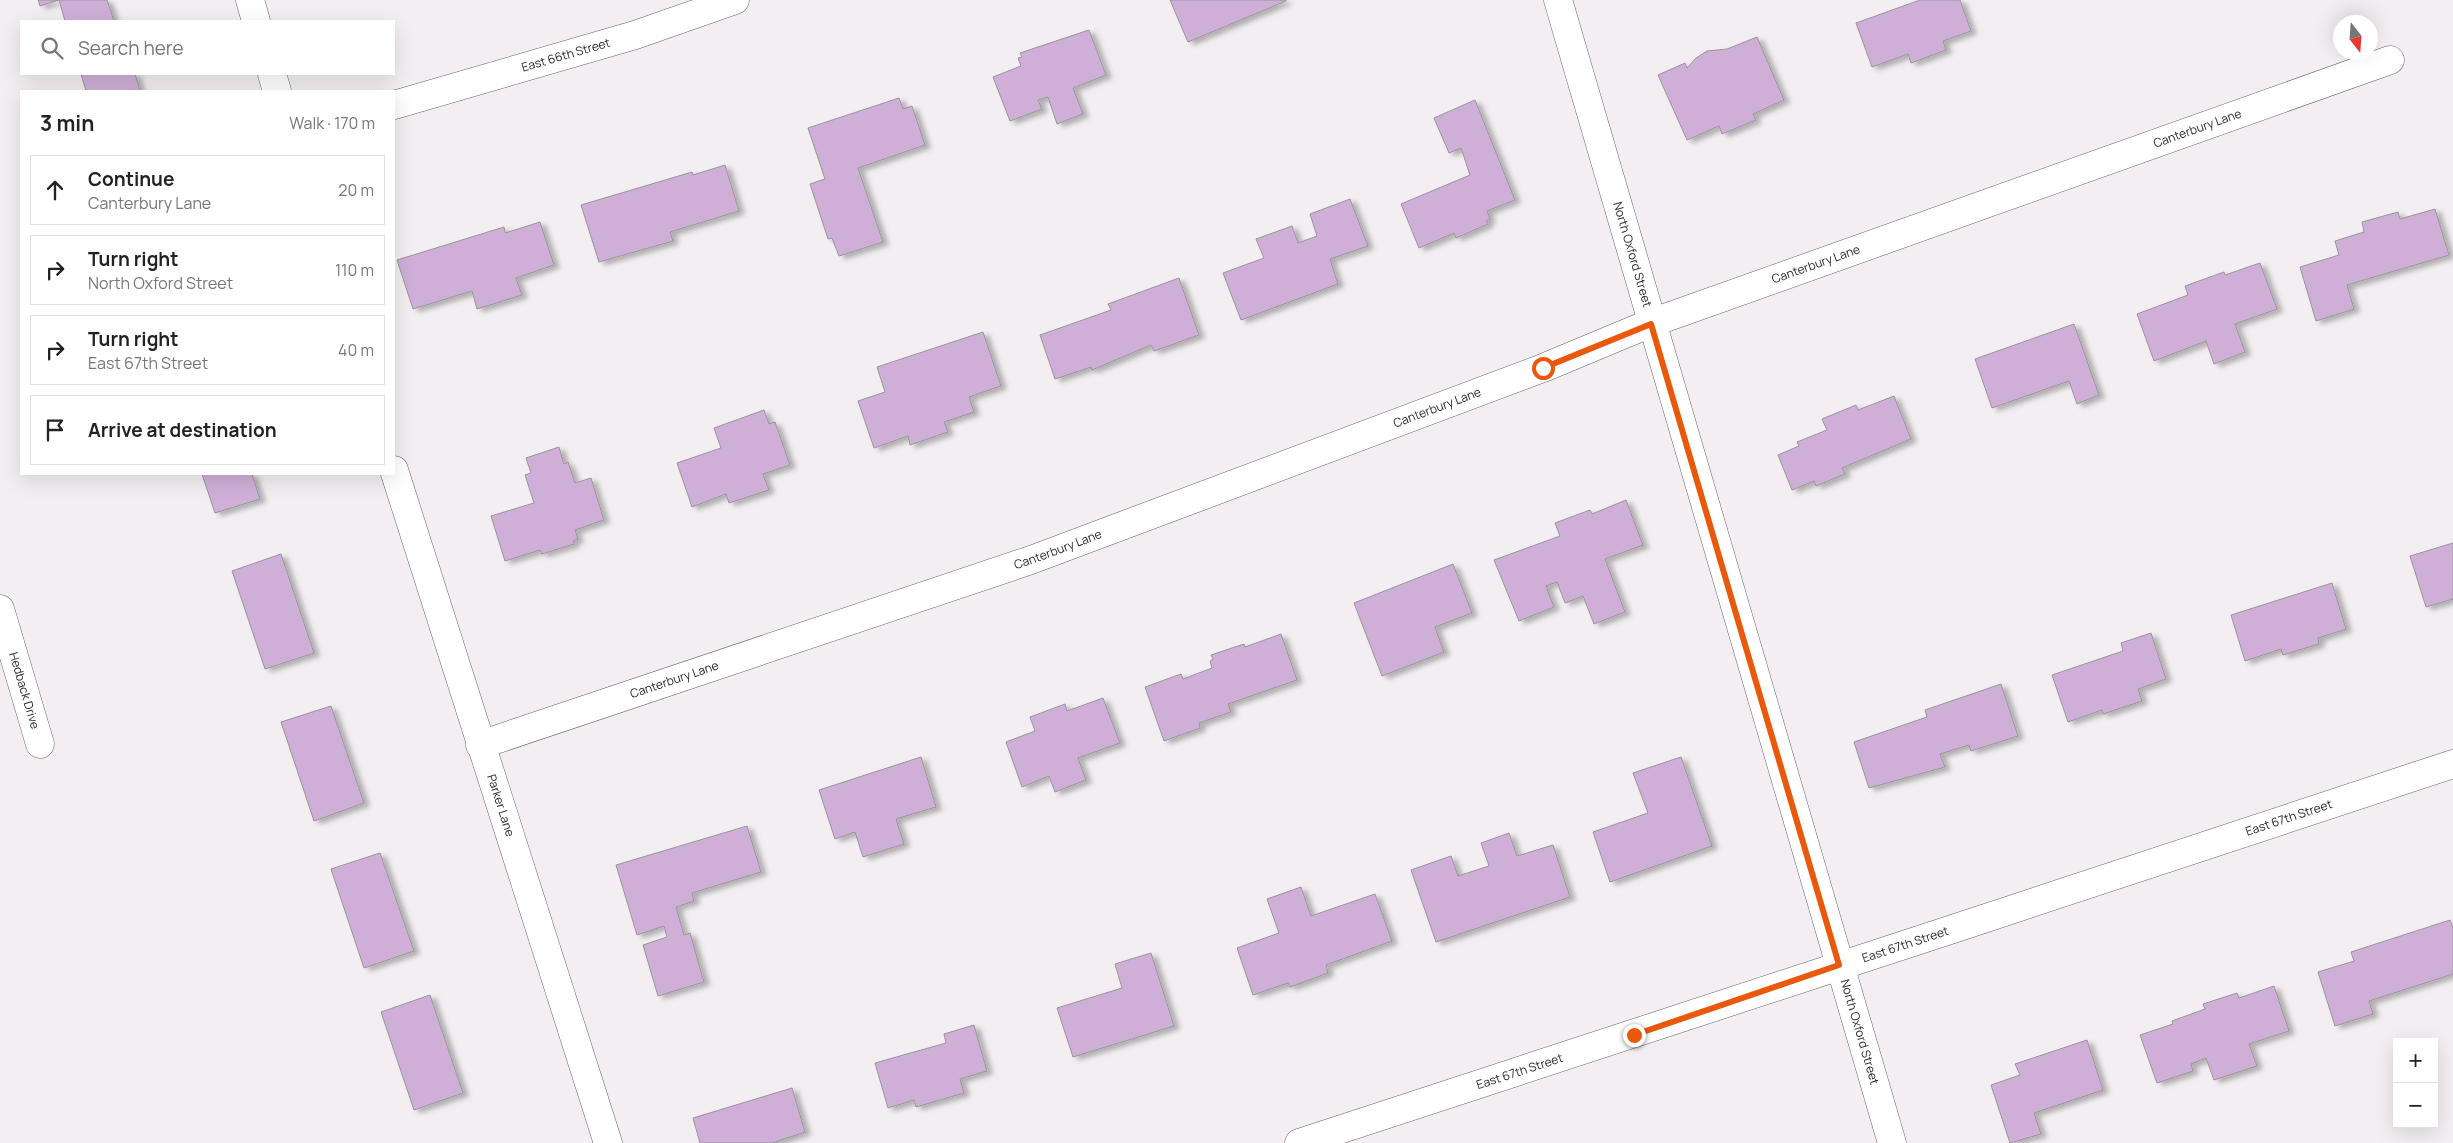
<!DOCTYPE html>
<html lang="en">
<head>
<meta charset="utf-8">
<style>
	:root { --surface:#fff; --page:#f6f6f6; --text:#222; --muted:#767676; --line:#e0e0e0 }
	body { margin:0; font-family:Manrope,sans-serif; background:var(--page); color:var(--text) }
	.controls { position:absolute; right:15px; bottom:15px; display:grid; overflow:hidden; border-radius:0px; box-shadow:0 5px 20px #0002 }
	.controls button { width:45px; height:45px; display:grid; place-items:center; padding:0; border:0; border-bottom:1px solid var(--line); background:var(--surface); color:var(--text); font:25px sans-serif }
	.compass { position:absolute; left:2333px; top:15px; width:45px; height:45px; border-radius:50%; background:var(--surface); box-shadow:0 5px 20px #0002; rotate:163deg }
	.stop { position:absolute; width:15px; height:15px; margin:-11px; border:4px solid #ea580c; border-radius:50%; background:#fff }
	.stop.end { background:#ea580c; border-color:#fff; box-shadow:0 1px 5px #0008 }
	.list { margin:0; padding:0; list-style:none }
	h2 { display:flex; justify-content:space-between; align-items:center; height:65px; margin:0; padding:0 20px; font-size:21px }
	h2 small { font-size:16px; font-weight:400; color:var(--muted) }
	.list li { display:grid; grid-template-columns:32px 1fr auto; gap:15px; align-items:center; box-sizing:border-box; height:70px; margin:0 10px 10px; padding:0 10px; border:1px solid var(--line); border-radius:0px }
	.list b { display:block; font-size:19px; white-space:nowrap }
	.list p { margin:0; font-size:16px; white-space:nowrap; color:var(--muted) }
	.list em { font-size:16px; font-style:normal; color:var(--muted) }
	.icon { flex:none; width:28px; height:28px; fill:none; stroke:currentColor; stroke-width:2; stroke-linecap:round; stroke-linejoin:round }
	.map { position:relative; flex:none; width:2453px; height:1143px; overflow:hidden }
	.search { position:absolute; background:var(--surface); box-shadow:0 5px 20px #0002; left:20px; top:20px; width:375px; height:55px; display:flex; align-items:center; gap:12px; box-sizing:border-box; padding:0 18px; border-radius:0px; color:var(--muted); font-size:19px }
	.panel { position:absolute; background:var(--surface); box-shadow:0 5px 20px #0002; left:20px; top:90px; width:375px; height:385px; border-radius:0px }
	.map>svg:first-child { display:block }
	.building { fill:#cfafd8; stroke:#989599; filter:url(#shadow) }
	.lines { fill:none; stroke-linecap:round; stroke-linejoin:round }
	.minor-casing { stroke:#676467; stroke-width:29 }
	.minor { stroke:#fff; stroke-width:28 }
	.route { stroke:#ea580c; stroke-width:6 }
	.labels { text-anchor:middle; stroke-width:5; stroke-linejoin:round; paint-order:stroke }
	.street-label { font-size:12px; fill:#2a292a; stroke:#f2eef1 }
</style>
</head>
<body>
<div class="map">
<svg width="2453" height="1143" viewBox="0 0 2453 1143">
	<defs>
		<filter id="shadow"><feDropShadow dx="5.5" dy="3" stdDeviation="2.5" flood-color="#0004"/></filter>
	</defs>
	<rect width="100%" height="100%" fill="#f2eef1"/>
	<!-- building -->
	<g class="building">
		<polygon points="38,0 107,0 114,21 65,21 59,0 40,6"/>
		<polygon points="1170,0 1286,0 1286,1 1188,42"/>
		<polygon points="1920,0 1960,0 1971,31 1943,41 1946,50 1911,63 1908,54 1872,67 1856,23"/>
		<polygon points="1089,30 1106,75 1073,88 1083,114 1057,124 1048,97 1038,100 1042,109 1010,121 993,77 1021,66 1018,58 1022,57 1020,53"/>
		<polygon points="1757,37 1784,100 1753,114 1756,120 1722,134 1719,126 1687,140 1658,75 1685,63 1687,68 1696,58 1707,51 1727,49"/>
		<polygon points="81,74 135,74 140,91 86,91"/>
		<polygon points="899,98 903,109 912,106 925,145 858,168 883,242 839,256 832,238 828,239 810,184 825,179 808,128"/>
		<polygon points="1475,100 1515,200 1487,211 1490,219 1486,221 1488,224 1456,238 1454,233 1419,248 1401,204 1470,175 1461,148 1449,153 1434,118"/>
		<polygon points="725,165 739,211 670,232 673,241 599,262 581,205 692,172 693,175"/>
		<polygon points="1350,199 1368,246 1330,259 1338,284 1241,320 1223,273 1264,258 1256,239 1292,226 1298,243 1317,236 1310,214"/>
		<polygon points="2435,209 2449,255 2347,285 2354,309 2316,321 2300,267 2339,255 2335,241 2364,232 2362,222 2398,212 2400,219"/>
		<polygon points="540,222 554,265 516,278 522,295 477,309 472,291 413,309 397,260 504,227 505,233"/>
		<polygon points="2260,263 2277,309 2235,324 2245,352 2214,364 2206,341 2154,361 2137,314 2188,295 2185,286 2224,272 2225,275"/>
		<polygon points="1179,278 1199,335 1154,351 1151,345 1092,370 1091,367 1055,379 1040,335 1111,310 1108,304"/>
		<polygon points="2074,324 2099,395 2077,404 2069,381 1992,408 1975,359"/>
		<polygon points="983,332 1001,386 969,397 974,412 944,422 948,432 910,445 908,436 874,448 858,401 885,392 877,367"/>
		<polygon points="1894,396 1911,439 1842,468 1845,474 1816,486 1814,481 1792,490 1778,455 1799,446 1797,442 1827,430 1822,419 1856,405 1858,410"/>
		<polygon points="764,410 769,424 775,422 790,465 763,474 769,490 729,503 726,494 692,507 677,463 721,448 714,428"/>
		<polygon points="559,447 564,464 568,462 575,483 591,478 604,520 575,530 578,539 573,541 574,544 542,554 540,550 505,561 491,516 534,503 525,475 531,473 526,458"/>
		<polygon points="202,474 252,474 260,499 215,513"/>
		<polygon points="1626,500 1643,545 1605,559 1625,612 1594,624 1583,596 1565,603 1557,582 1546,586 1554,607 1519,621 1494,560 1560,536 1555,523 1590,510 1592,514"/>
		<polygon points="2453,543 2453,599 2426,607 2410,556"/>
		<polygon points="281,554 314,653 265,669 232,571"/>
		<polygon points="1453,564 1472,613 1435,627 1444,652 1382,676 1354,603"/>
		<polygon points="2332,583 2346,629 2318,638 2319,644 2283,655 2281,649 2245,661 2231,615"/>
		<polygon points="2151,633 2166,679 2138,689 2142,701 2103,714 2102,710 2068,722 2052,675 2123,651 2121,643"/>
		<polygon points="1281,634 1297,680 1228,704 1231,712 1199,723 1200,728 1164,741 1145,687 1181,674 1183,679 1212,668 1210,661 1213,659 1211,655 1244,644 1245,647"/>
		<polygon points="2001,684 2018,736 1971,751 1969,745 1940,754 1945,767 1869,788 1854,742 1927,717 1925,710"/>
		<polygon points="1103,698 1120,743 1078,758 1086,780 1055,792 1049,776 1022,787 1006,742 1035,731 1030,717 1065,704 1067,711"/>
		<polygon points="331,706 364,803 314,821 281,722"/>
		<polygon points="921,757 936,807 896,819 904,844 863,857 855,832 835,839 819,790"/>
		<polygon points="1681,757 1712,846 1610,882 1593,832 1648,813 1633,773"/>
		<polygon points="747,826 761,872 692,893 694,901 676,907 684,935 690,933 704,982 658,996 643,945 667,937 664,926 637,935 616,865"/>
		<polygon points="1509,833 1517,856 1553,845 1570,897 1436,942 1411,870 1451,856 1458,876 1489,866 1481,843"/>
		<polygon points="380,853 414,951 364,968 331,869"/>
		<polygon points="1301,887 1311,916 1375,894 1392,941 1326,965 1328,973 1290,987 1288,983 1253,995 1237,948 1279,933 1267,899"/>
		<polygon points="2450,920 2453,928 2453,974 2369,1001 2373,1014 2335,1026 2318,972 2354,961 2351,952"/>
		<polygon points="1151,953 1174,1026 1073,1057 1057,1008 1122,988 1115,964"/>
		<polygon points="2274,986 2289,1031 2249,1044 2257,1066 2214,1080 2206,1058 2191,1064 2193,1071 2157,1083 2140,1035 2173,1024 2172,1021 2205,1009 2203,1004 2237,993 2239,998"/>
		<polygon points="430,995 463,1093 414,1110 381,1012"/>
		<polygon points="974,1025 987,1071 960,1079 964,1093 916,1107 914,1100 888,1108 875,1063 946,1043 944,1034"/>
		<polygon points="2087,1040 2103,1090 2034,1113 2041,1134 2010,1143 1991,1085 2020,1075 2015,1064"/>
		<polygon points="792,1088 805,1132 772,1143 700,1143 693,1118"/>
	</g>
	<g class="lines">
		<!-- minor casing -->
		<g class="minor-casing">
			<g id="minor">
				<polyline points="250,0 256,21"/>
				<path id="s1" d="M1558,0L1892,1143"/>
				<polyline points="272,74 277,91"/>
				<path id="s2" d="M394,105L635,35L735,0"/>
				<path id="s3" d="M394,470L608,1143"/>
				<path id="s4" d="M0,609L40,744"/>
				<path id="s5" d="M480,745L1031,560L1543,368L1651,323L2390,60"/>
				<path id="s6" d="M1299,1143C1685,1019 2068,890 2453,764"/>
			</g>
		</g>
		<!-- minor -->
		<use href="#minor" class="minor"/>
	</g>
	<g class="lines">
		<!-- route -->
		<polyline class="route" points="1543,368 1651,324 1839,965 1634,1035"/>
	</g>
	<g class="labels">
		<!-- street labels -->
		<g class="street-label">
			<text dy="4" stroke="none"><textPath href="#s2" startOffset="179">East 66th Street</textPath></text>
			<text dy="4" stroke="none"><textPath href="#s5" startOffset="1825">Canterbury Lane</textPath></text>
			<text dy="4" stroke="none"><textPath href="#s1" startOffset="265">North Oxford Street</textPath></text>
			<text dy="4" stroke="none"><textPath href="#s5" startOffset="1420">Canterbury Lane</textPath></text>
			<text dy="4" stroke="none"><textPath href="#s5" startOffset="1015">Canterbury Lane</textPath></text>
			<text dy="4" stroke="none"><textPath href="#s5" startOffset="610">Canterbury Lane</textPath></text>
			<text dy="4" stroke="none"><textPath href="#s5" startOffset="205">Canterbury Lane</textPath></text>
			<text dy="4" stroke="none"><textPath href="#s4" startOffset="85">Hedback Drive</textPath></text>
			<text dy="4" stroke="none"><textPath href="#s3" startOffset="352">Parker Lane</textPath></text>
			<text dy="4" stroke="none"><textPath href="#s6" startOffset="1042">East 67th Street</textPath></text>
			<text dy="4" stroke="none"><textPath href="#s6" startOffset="638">East 67th Street</textPath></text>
			<text dy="4" stroke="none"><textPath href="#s1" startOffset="1075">North Oxford Street</textPath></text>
			<text dy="4" stroke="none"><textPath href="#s6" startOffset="232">East 67th Street</textPath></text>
		</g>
	</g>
</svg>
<div class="controls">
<button>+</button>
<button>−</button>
</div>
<svg class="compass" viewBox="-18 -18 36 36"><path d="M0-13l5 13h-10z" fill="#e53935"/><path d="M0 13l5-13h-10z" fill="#767676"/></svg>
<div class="stop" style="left:1543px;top:368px"></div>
<div class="stop end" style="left:1634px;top:1035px"></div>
<div class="search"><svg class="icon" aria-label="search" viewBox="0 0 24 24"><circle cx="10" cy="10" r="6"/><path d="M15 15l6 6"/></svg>Search here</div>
<section class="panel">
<h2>3 min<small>Walk · 170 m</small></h2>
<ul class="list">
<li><svg class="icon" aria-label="ahead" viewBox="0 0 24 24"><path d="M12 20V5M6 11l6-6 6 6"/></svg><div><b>Continue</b><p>Canterbury Lane</p></div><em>20 m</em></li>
<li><svg class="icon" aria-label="right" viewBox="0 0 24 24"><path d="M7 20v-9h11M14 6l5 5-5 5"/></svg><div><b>Turn right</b><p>North Oxford Street</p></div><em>110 m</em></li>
<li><svg class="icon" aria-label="right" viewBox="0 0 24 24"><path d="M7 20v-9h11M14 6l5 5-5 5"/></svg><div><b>Turn right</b><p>East 67th Street</p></div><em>40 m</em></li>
<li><svg class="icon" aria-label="arrive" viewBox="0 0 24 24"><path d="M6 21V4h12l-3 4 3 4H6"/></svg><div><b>Arrive at destination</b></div></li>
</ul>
</section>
</div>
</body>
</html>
